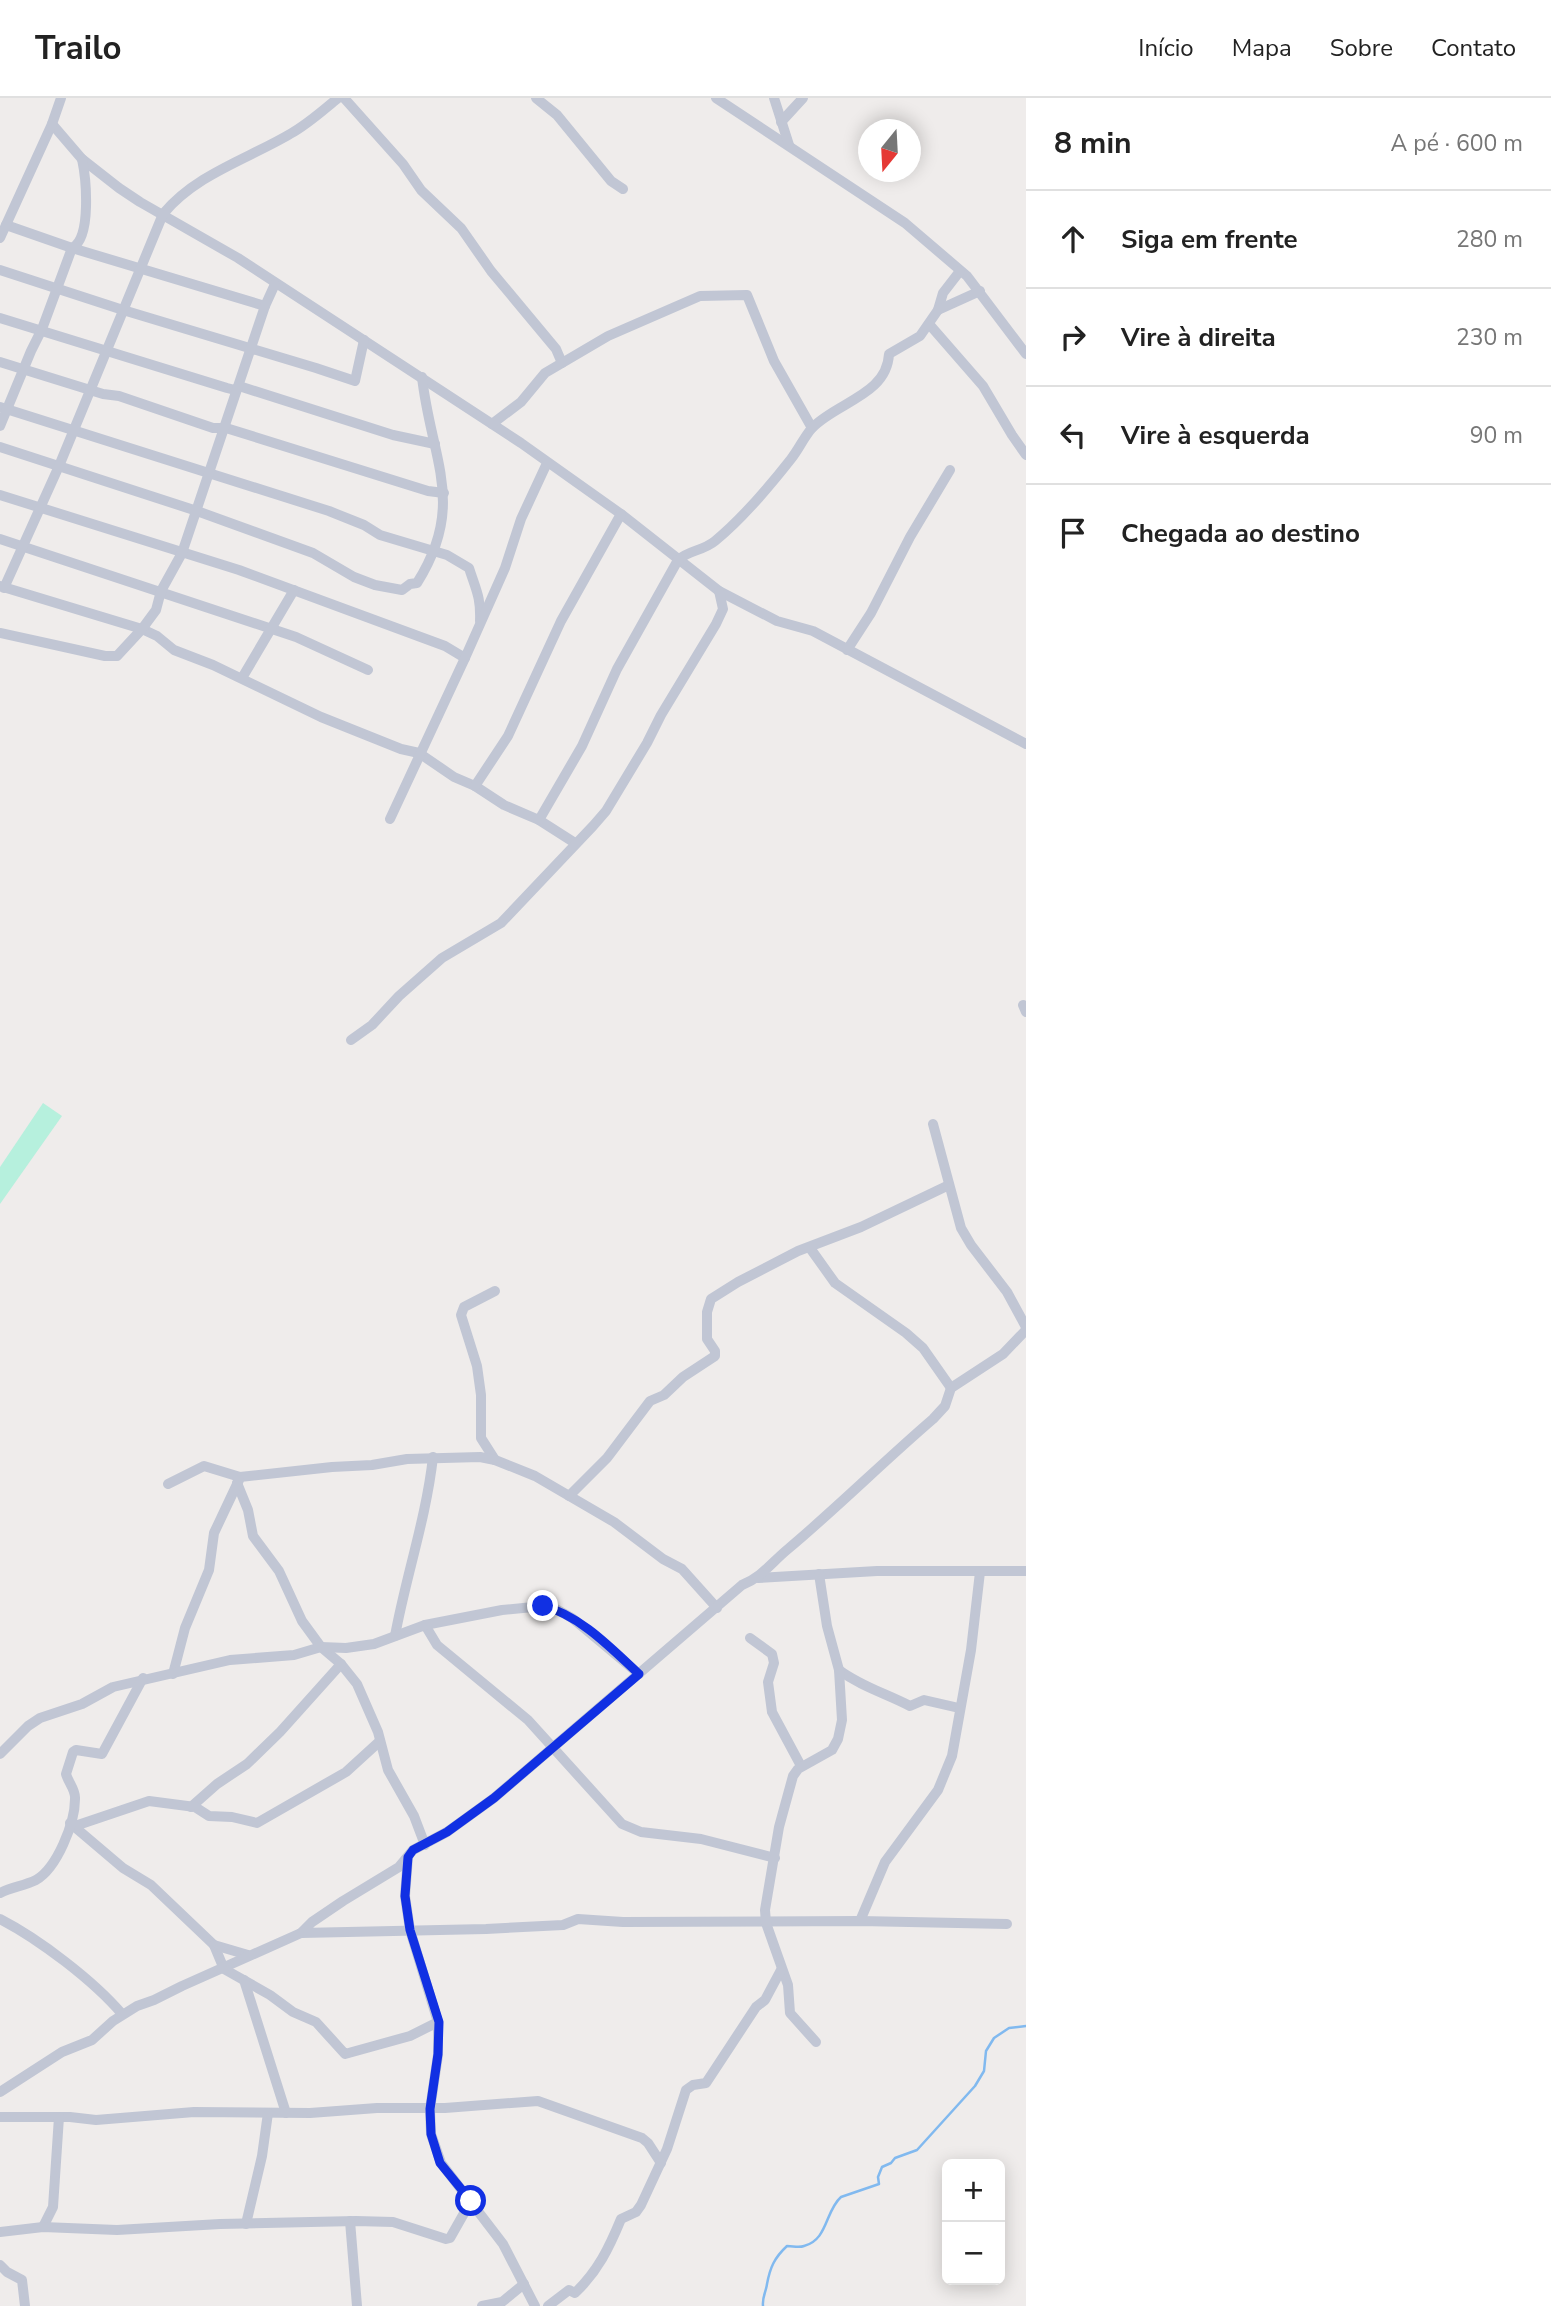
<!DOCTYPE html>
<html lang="pt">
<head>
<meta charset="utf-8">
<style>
	:root { --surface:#fff; --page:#f6f6f6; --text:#222; --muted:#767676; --line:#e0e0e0 }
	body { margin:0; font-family:"Nunito Sans",sans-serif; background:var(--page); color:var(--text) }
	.controls { position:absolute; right:21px; bottom:21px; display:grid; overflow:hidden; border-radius:10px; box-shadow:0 4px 18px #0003 }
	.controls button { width:63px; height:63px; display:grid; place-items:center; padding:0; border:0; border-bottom:2px solid var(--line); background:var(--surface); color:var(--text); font:35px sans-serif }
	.compass { position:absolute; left:858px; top:21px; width:63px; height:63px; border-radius:50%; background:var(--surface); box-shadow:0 4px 18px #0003; rotate:198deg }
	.stop { position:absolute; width:21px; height:21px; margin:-16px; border:5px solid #1130e3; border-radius:50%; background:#fff }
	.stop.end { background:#1130e3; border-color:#fff; box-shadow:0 2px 7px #0008 }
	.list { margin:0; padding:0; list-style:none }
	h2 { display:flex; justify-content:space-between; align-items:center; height:91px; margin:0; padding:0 28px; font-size:30px }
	h2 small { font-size:23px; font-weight:400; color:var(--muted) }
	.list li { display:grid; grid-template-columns:46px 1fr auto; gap:21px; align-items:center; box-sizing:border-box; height:98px; padding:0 28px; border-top:2px solid var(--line) }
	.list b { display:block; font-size:26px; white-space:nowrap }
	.list em { font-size:23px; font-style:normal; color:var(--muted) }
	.icon { flex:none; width:38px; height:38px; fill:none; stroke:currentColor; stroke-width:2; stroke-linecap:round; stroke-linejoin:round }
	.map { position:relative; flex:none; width:1026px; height:2208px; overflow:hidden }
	header { display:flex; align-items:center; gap:42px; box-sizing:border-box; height:98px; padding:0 35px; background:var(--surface); border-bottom:2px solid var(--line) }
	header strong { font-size:33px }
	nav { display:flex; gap:38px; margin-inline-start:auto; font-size:24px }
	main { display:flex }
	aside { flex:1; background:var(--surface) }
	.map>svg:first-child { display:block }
	.green { fill:#b6f0dd }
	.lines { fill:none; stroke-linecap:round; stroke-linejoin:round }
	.stream { stroke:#81b9ef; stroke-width:2.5 }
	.minor { stroke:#c1c6d4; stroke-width:10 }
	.route { stroke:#1130e3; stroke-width:9 }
</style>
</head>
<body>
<header>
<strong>Trailo</strong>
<nav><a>Início</a><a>Mapa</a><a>Sobre</a><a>Contato</a></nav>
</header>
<main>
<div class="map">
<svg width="1026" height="2208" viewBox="0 0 1026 2208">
	<rect width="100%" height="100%" fill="#efeceb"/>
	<!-- green -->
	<polygon class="green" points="43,1005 62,1018 0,1106 0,1069"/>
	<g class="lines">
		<!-- stream -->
		<path class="stream" d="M763,2208C762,2199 766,2194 767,2186C770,2170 774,2160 787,2148C793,2148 799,2150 804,2148C828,2142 825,2113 841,2099L879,2086L878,2079L882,2069L891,2065L895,2060L917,2052L975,1988L984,1973L986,1953L994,1940L1009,1930L1026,1928"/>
		<!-- minor -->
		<g class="minor">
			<polyline points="344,0 403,66 421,92 461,130 491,173 556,251 562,265"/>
			<polyline points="536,0 557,17 611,83 623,91"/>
			<polyline points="716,0 905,125 967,178 1026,256"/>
			<polyline points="774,0 789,47"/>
			<polyline points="781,24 803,0"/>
			<polyline points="52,26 82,61 119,90 140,104 238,160 521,345 621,416 719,493 777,523 813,533 1026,646"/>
			<polyline points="6,127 72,150 265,208"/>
			<polyline points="0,140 52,26 61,0"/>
			<polyline points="0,172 123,212 316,270 355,283 364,242"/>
			<polyline points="938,212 943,195 960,173"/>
			<polyline points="0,220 227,290 235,292 239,288 393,337 435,346"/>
			<polyline points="929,226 983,288 1012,337 1026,357"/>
			<polyline points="0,264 103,296 119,298 213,330 226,330 428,393 444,395"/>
			<path d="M0,309L329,413L364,427L380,437L447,457L469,470C476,492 481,499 480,523"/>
			<polyline points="492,326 521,304 545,275 608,238 700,198 747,197 774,263 812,330"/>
			<path d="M0,328L31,253L42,231L72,150C92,140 86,80 82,61"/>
			<path d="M0,349L197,413L313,455L354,479L375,487L402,492L410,486L417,485C467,406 431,361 422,279"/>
			<polyline points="0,397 239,472 445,548 465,560"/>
			<polyline points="0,441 296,539 368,572"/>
			<polyline points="0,488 142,531 157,538 174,552 213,567 321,619 401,651 419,655 454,679 475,688 504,707 539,722 575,745"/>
			<path d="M4,490L59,368L163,116C196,76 248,61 290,36C308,26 322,13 338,0"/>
			<polyline points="0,535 105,558 117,558 142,531 156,512 161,493 182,455 265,208 275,186"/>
			<polyline points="847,552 871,515 910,439 950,372"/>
			<polyline points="242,580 294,492"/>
			<polyline points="475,688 508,638 561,523 621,416"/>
			<polyline points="390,721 465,560 505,470 521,421 547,365"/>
			<path d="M539,722L582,648L617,571L678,462C689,452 703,453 715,443C743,420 769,389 791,361C799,351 804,339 812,330C837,304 887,297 889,256L920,238L938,212L980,193"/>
			<polyline points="1023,907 1026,914"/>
			<polyline points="351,942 372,927 399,898 442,860 501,825 593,728 606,713 647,645 661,617 716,526 723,511 719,493"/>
			<polyline points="933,1026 961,1130 971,1147 1007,1194 1026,1229"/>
			<polyline points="810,1150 835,1185 906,1235 923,1250 951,1290"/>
			<polyline points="495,1193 464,1209 461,1217 477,1268 481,1297 481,1340 495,1362"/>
			<polyline points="237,1385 248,1412 253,1438 279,1473 302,1523 321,1549 341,1566 357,1586 378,1634 388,1672 414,1718 425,1747"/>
			<polyline points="168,1386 204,1368 240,1379 332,1369 372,1367 407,1361 480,1359 495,1362 535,1378 614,1424 663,1461 682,1471 717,1510"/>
			<polyline points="569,1398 607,1360 650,1303 664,1297 683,1279 715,1258 715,1253 707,1241 707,1214 711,1201 738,1184 798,1153 861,1129 949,1087"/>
			<polyline points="758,1480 877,1473 1026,1473"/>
			<polyline points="425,1527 437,1547 528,1622 622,1726 641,1734 701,1741 775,1760"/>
			<path d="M395,1538C406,1478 426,1421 433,1359"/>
			<polyline points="750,1540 772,1556 774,1565 768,1584 772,1614 801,1668"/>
			<path d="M839,1572C862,1589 885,1595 910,1608L924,1602L959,1610"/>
			<polyline points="173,1576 185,1530 209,1472 214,1435 239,1382"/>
			<polyline points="0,1656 28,1628 40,1620 82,1606 113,1589 230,1562 294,1557 321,1549 346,1550 374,1546 425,1527 502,1512 543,1508 556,1511 572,1520 639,1576"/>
			<polyline points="191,1709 217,1686 247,1666 280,1634 341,1566"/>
			<polyline points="70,1725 123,1770 151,1787 214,1847 224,1871 270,1897 293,1914 316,1924 345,1956 410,1938 438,1924"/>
			<polyline points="75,1728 149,1703 195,1709 209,1718 232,1719 257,1725 346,1674 380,1643"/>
			<polyline points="408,1759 405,1798 410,1832 438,1924 438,1957 430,2011 431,2036 441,2065 503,2146 535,2208"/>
			<path d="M0,1795C11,1789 24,1788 36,1782C57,1770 75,1725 75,1701C76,1692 68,1684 66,1676L73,1654L76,1652L102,1656L143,1580"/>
			<path d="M0,1821C39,1841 94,1883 122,1916"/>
			<polyline points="860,1823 885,1764 938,1692 952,1658 971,1552 980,1474"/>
			<polyline points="301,1835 486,1831 563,1827 578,1821 623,1824 860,1823 1007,1826"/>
			<polyline points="214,1847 248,1857"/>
			<polyline points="244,1882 286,2015"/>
			<polyline points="816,1944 790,1915 788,1887 766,1825 765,1812 779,1729 793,1678 798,1671 832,1652 838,1641 842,1622 839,1572 827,1528 819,1476"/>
			<path d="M0,1994L62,1954L92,1942L113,1923L137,1908L154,1902L182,1888L301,1835L312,1824L343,1803L399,1769L413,1752L447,1734L494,1700L742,1487C762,1479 771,1465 788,1451C838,1409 884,1363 933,1321L945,1308L951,1290L1003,1256L1026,1232"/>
			<polyline points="0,2019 70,2019 96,2022 194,2014 310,2015 377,2010 445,2010 538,2003 642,2040 648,2045 661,2065"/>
			<polyline points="350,2123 357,2208"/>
			<polyline points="246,2126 262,2058 268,2015"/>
			<polyline points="43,2129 53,2109 59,2019"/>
			<polyline points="0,2134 43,2129 117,2132 220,2126 356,2123 393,2124 446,2141 450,2140 471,2103"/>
			<polyline points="0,2167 7,2174 22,2182 25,2208"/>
			<polyline points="482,2208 502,2204 524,2186"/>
			<path d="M548,2208L569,2192L575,2195C598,2173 609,2150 621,2121L636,2114L641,2107L667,2051L686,1992L693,1987L706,1985L756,1909L765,1902L781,1872"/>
		</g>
	</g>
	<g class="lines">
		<!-- route -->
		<path class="route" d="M471,2103L440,2065L431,2036L430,2011L438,1956L439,1924L410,1832L405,1798L408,1759L413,1752L447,1734L494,1700L639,1576C612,1551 580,1517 543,1508"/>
	</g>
</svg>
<div class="controls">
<button>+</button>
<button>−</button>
</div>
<svg class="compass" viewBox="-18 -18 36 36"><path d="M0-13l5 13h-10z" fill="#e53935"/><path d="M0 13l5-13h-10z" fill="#767676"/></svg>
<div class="stop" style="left:471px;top:2103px"></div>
<div class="stop end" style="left:543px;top:1508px"></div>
</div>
<aside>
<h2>8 min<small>A pé · 600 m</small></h2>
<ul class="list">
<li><svg class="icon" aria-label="ahead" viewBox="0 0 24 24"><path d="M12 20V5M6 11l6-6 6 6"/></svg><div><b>Siga em frente</b></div><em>280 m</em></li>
<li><svg class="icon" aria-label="right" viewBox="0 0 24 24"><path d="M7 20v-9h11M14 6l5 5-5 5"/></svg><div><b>Vire à direita</b></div><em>230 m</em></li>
<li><svg class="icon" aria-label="left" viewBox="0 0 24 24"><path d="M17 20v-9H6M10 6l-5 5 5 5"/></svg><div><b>Vire à esquerda</b></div><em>90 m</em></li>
<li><svg class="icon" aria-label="arrive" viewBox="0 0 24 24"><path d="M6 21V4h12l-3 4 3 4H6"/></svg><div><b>Chegada ao destino</b></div></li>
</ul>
</aside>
</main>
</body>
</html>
